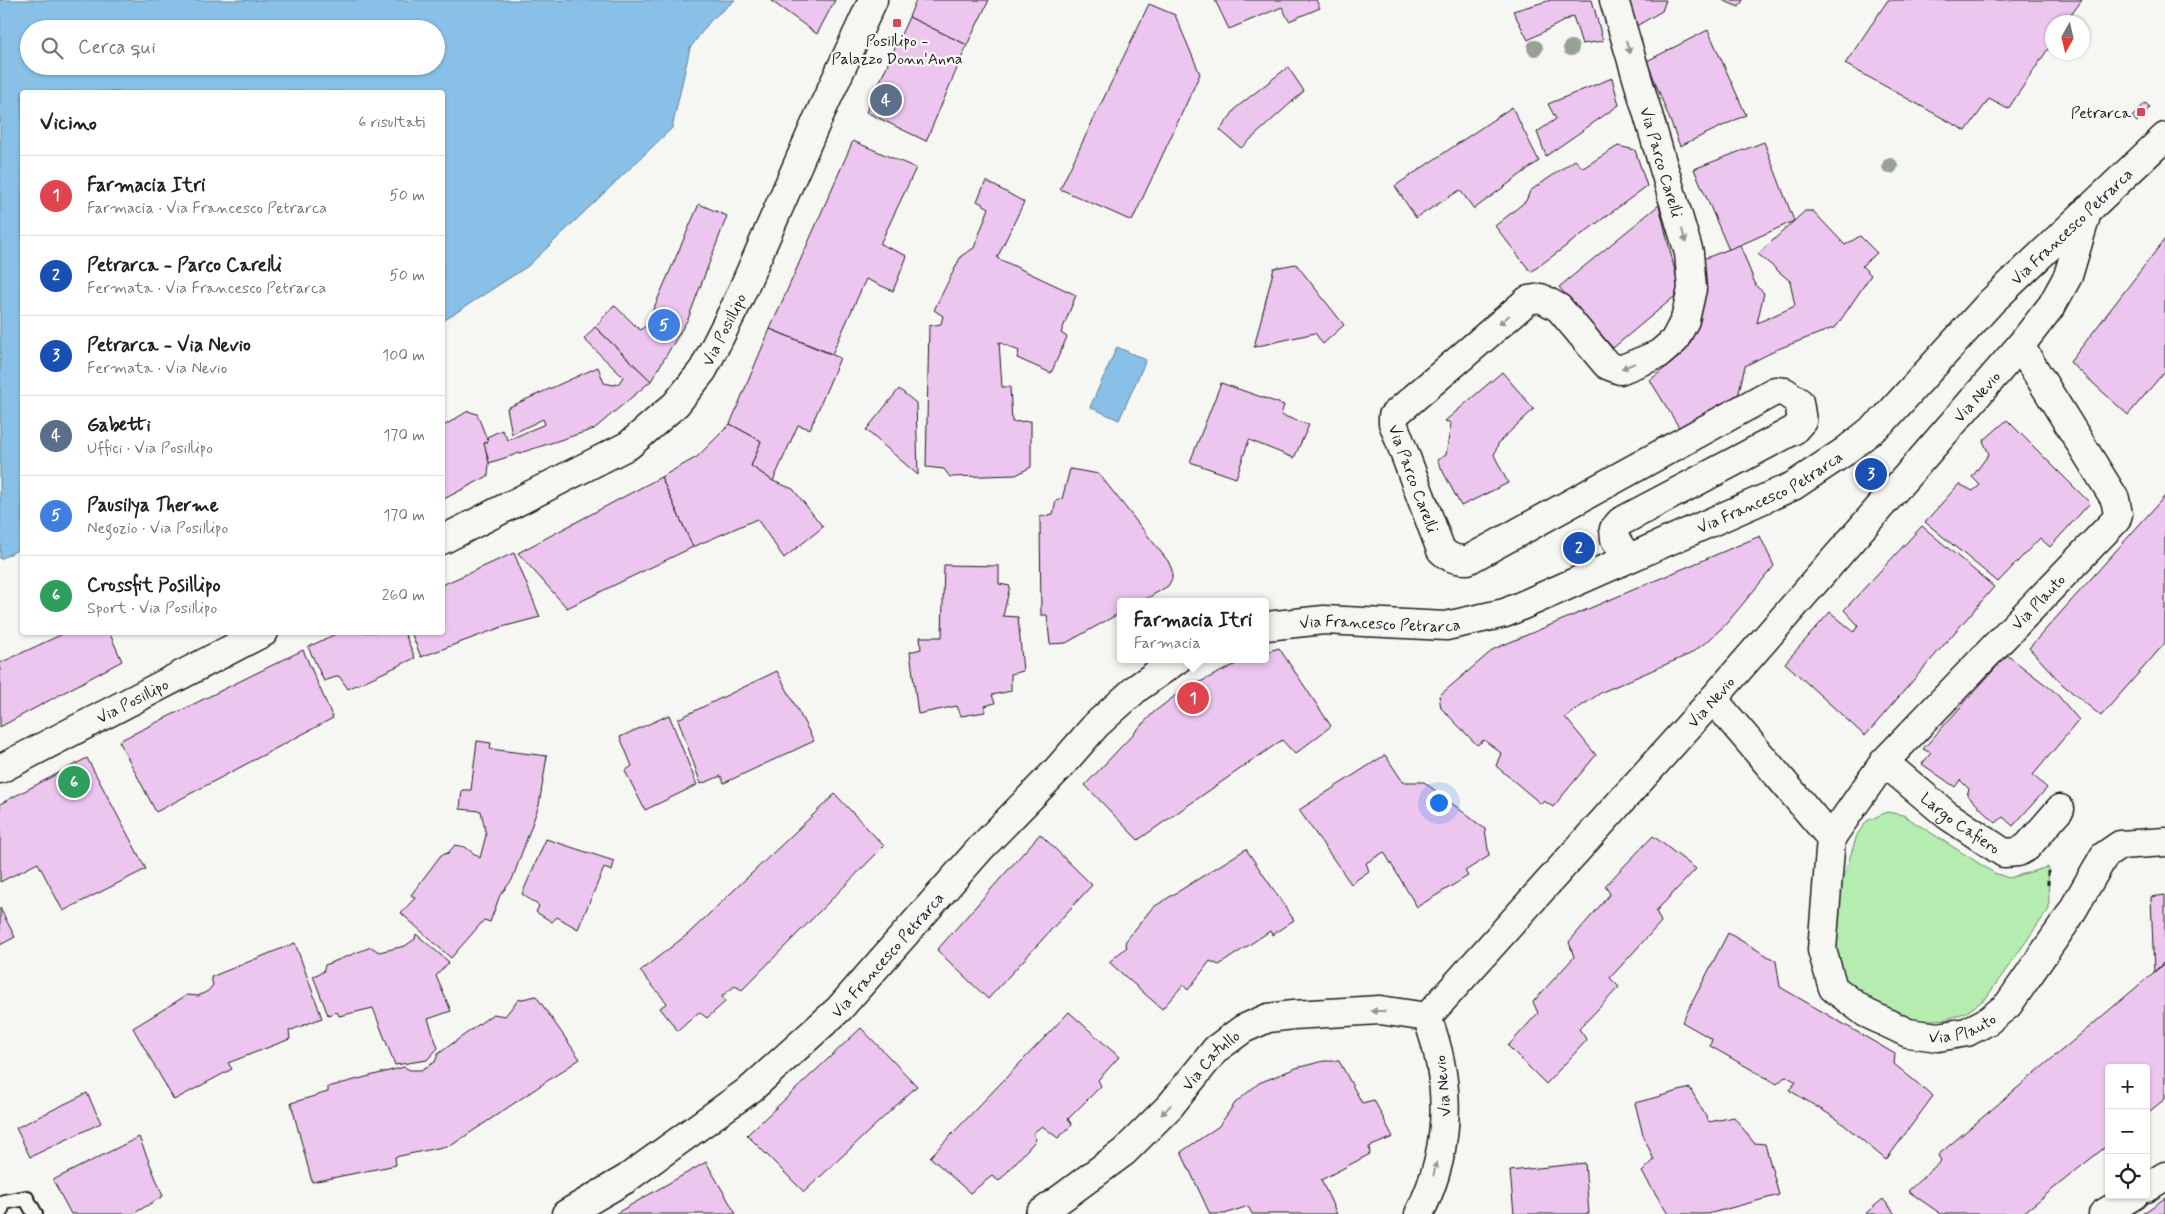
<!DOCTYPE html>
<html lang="it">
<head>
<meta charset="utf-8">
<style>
	:root { --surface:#fff; --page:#f2f2f2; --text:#222; --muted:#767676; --line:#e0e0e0; --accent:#d1495b }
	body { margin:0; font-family:Mynerve,sans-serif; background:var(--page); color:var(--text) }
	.controls { position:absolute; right:15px; bottom:15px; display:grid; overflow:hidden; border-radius:5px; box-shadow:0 1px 4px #0004 }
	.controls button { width:45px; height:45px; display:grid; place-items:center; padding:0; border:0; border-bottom:1px solid var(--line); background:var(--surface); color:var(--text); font:25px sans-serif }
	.compass { position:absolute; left:2045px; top:15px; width:45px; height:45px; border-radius:50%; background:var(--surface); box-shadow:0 1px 4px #0004; rotate:188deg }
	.you { position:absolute; left:1438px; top:802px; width:18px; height:18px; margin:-12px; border:4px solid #fff; border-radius:50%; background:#1a73e8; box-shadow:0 0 0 8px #1a73e833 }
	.badge { display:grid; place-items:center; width:32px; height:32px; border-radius:50%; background:var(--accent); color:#fff; font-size:16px; font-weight:700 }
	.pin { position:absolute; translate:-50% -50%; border:2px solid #fff; box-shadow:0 1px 5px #0006 }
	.popup { position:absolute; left:1117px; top:598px; width:152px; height:65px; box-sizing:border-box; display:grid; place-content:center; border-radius:5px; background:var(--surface); filter:drop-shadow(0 1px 4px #0005); font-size:16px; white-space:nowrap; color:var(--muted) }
	.popup b { font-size:19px; color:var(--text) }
	.popup::after { content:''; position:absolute; left:50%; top:100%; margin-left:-10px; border:10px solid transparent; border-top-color:var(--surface) }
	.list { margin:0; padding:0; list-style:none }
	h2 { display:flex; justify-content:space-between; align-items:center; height:65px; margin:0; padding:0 20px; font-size:21px }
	h2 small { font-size:16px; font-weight:400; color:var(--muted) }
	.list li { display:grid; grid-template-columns:32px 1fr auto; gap:15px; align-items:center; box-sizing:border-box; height:80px; padding:0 20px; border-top:1px solid var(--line) }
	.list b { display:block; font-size:19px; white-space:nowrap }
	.list p { margin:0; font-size:16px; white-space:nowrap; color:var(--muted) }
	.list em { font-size:16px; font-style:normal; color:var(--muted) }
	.icon { flex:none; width:28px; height:28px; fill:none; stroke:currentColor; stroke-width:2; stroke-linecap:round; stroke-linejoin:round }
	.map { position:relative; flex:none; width:2165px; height:1214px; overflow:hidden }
	.search { position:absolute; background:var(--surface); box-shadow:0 1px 4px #0004; left:20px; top:20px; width:425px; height:55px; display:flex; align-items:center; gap:12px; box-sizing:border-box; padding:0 18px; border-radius:28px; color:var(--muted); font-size:19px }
	.panel { position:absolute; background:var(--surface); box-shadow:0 1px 4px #0004; left:20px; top:90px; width:425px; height:545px; border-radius:5px }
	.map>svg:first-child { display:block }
	.green { fill:#b5edb0; stroke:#688466 }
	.water { fill:#89c0e7; stroke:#5d7e96; fill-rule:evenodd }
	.building { fill:#edc6f0; stroke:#1c1c1c }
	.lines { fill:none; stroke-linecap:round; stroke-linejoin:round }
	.service-casing { stroke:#1c1c1c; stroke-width:18 }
	.minor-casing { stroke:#1c1c1c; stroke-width:31 }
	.tertiary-casing { stroke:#1c1c1c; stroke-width:31 }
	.path { stroke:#1c1c1c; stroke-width:3; stroke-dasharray:5 4; stroke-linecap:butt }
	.service { stroke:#f6f6f2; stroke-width:14 }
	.minor { stroke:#f6f6f2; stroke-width:28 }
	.tertiary { stroke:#f6f6f2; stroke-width:28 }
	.tree { fill:#97a194 }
	.oneway { fill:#949492 }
	.poi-dot { fill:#d1495b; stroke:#f6f6f2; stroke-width:2 }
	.labels { text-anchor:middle; stroke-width:4.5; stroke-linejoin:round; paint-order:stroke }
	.poi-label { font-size:16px; fill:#1c1c1c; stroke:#f6f6f2 }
	.street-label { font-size:16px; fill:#1c1c1c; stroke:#f6f6f2 }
</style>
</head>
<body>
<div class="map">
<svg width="2165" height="1214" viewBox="0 0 2165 1214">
	<rect width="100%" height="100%" fill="#f6f6f2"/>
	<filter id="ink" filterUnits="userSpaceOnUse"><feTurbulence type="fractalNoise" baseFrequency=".02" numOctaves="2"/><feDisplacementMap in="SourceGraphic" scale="10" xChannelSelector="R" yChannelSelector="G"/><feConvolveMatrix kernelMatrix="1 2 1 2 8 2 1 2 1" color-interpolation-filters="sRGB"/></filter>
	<g filter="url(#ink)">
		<!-- green -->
		<polygon class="green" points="1887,812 1903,815 1994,873 2009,878 2048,867 2049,909 1986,998 1967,1012 1947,1019 1917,1021 1889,1013 1838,976 1832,945 1838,895 1857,835 1867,821"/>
		<!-- water -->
		<g class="water">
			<path d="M0,0H735L711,20L690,48L672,128L528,266L443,321L442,92H22V548L0,559ZM29,29H436V66H29Z"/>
			<polygon points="1117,347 1146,360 1119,420 1090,407"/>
		</g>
		<!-- building -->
		<g class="building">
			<polygon points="770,0 835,0 817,34"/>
			<polygon points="916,0 989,0 967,45 909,17"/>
			<polygon points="1215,0 1316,0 1320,8 1289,21 1282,7 1229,29"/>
			<polygon points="1551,0 1592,0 1603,41 1582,44 1573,16 1528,40 1513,11"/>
			<polygon points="1624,0 1666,0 1662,11 1633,28"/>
			<polygon points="1722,0 1743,0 1739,7"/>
			<polygon points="1888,0 2082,0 2066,22 2052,22 2052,43 2008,109 1989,99 1966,131 1845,64"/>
			<polygon points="1149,4 1175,15 1200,74 1132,221 1060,189"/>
			<polygon points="909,17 967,45 926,141 866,112"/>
			<polygon points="1708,30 1746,115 1680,146 1647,61"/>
			<polygon points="1288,67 1304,91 1241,148 1220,130 1237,107"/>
			<polygon points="1612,78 1619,105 1546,156 1537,132 1556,119 1548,104"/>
			<polygon points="2145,103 2150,107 2137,122 2132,117"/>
			<polygon points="1512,107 1539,161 1474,209 1460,190 1416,218 1395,186"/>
			<polygon points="853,141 916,168 880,244 907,256 893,291 866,279 832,354 770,329"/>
			<polygon points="1764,142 1794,221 1729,250 1694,169"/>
			<polygon points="1618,146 1635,150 1647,186 1531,272 1495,226 1526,201 1530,191 1575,160 1583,168"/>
			<polygon points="986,181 1024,202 997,258 1076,295 1061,333 1067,337 1051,373 1017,358 1019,351 999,342 1002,387 1010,387 1012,422 1031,421 1031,467 1016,475 950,477 944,469 926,467 929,326 941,324 943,316 934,310 961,256 974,248 989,208 977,201"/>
			<polygon points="699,204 727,216 688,319 651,381 595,327 614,305 640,330 646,326"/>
			<polygon points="1659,205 1680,292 1613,348 1559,287"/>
			<polygon points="1805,211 1813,211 1845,245 1860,236 1877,253 1862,266 1871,275 1836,327 1778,349 1745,366 1738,396 1680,429 1650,380 1680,356 1693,334 1703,292 1703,259 1740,245 1756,286 1764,293 1757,323 1795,306 1790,281 1758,254"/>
			<polygon points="2165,239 2165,371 2128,415 2070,362"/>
			<polygon points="1296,264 1344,325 1323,344 1315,333 1254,347 1274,268"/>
			<polygon points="595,327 651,381 594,429 489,463 484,443 488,442 487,437 502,430 508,440 545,424 543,419 512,434 507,408 598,367 604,383 614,385 619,383 623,377 584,339"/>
			<polygon points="770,329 840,358 810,429 798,425 773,481 751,466 761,441 730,424"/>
			<polygon points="1502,372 1534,409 1499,442 1494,455 1508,483 1461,506 1437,460 1446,455 1451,423 1445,421"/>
			<polygon points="1221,383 1284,405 1281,415 1309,425 1294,458 1249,440 1236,478 1190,462"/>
			<polygon points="899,389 916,403 918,475 866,430"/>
			<polygon points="468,411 477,414 488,442 484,443 489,463 488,476 442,500 442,427"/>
			<polygon points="2007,420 2090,503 2050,547 2040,538 1998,582 1925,522 1959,484 1973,491 1980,485 1972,477 1989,454 1983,441"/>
			<polygon points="730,424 761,441 751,466 773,481 793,489 823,527 784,558 757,519 693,547 661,477 697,457"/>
			<polygon points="1070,469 1099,474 1168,561 1172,570 1172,579 1168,586 1141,602 1120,602 1120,613 1066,643 1050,644 1047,615 1041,615 1040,517 1053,514 1056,501 1062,499"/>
			<polygon points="661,477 693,547 567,608 518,553"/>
			<polygon points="2165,496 2165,643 2101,716 2062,684 2029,648"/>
			<polygon points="1922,526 1994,587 1865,736 1785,663 1830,612 1854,632 1858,625 1844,610"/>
			<polygon points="1760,536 1774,566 1727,623 1709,640 1690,654 1602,692 1565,717 1596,755 1553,807 1544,801 1541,804 1496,766 1501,753 1484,740 1477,745 1441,708 1439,696 1494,649"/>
			<polygon points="514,553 540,617 502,627 421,657 411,632 442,632 442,585"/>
			<polygon points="944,565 999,566 999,584 1010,586 1003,616 1018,617 1023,671 1011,674 1011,691 992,695 995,703 985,706 985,712 961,716 957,706 918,714 910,652 921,649 920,637 942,637"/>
			<polygon points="67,632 109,632 122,661 0,727 0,663"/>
			<polygon points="340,632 404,632 415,658 348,689 339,676 324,681 308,647"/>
			<polygon points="1279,648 1331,726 1295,754 1282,740 1138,840 1085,785 1154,712 1180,692 1246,659 1266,659 1266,652"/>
			<polygon points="303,650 333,718 156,812 119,741"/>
			<polygon points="2007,655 2055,692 2079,720 2033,775 2047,788 2013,826 2003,817 1996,823 1967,795 1969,789 1960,780 1955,787 1922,764 1931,753 1923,749"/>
			<polygon points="777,671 814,741 724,783 721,776 701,784 678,719"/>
			<polygon points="669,715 697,785 645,810 625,771 632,766 620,737"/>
			<polygon points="477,741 491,743 490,749 547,756 539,805 512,880 500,895 490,922 484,920 451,958 401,913 415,898 411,895 441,855 448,853 455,845 465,847 480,858 486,835 481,811 460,809 462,790 471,790"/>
			<polygon points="1385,755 1403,782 1424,782 1485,829 1489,856 1465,871 1468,876 1417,907 1384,852 1366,863 1369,871 1351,884 1299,810"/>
			<polygon points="87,758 146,869 63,911 38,863 0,882 0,804"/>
			<polygon points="835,794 884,846 742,990 735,986 722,996 725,1002 707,1018 699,1012 678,1031 660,1008 667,1003 640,971 688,934"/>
			<polygon points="1040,834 1092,885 988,999 937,950"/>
			<polygon points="1653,836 1696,869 1656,911 1661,922 1610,978 1619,987 1579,1029 1587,1040 1546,1084 1508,1046 1538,1013 1533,1002 1574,957 1569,942 1610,894 1605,886"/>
			<polygon points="546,839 614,861 612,871 604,868 578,929 557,917 552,922 536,912 539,906 522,894"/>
			<polygon points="1246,849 1294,920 1272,935 1270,931 1219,965 1210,961 1188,990 1183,985 1162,1009 1109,962 1127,947 1125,942 1152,908"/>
			<polygon points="2165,895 2165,961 2154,972 2151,897"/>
			<polygon points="0,908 15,937 0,945"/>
			<polygon points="1728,933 1776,961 1780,987 1895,1054 1894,1064 1933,1096 1886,1160 1837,1119 1789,1090 1796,1082 1786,1076 1777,1084 1710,1046 1712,1039 1682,1022"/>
			<polygon points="416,934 449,962 436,976 451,1011 428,1019 438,1048 427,1060 395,1065 373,1008 339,1016 337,1012 328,1015 313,976 323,972 325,965 371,947 379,952 405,946 415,939"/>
			<polygon points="295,943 322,1018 289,1031 290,1039 228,1063 232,1069 174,1100 133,1028 187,995 198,996 208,991 213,985 211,977"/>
			<polygon points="2165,963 2165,1099 2146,1114 2146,1068 2109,1068 2109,1144 2022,1214 1941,1214 1908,1191 1941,1161 1938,1155"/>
			<polygon points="536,996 580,1059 452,1145 395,1157 396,1165 312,1182 291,1103 328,1092 328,1087 404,1067 410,1070 421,1070 435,1062 438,1054 493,1014 505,1016 518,1000"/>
			<polygon points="1069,1012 1119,1057 1098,1080 1101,1086 1068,1119 1072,1125 1058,1138 1042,1126 1033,1133 1036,1140 999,1181 992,1176 970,1193 930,1157"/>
			<polygon points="861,1028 917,1086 804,1192 747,1135"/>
			<polygon points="1324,1061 1339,1061 1362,1103 1374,1100 1393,1137 1369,1147 1370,1154 1321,1180 1337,1214 1252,1214 1248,1206 1225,1214 1210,1214 1181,1152 1219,1126 1235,1103 1259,1083 1296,1068"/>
			<polygon points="1690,1088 1709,1122 1734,1117 1754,1143 1765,1144 1779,1195 1708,1214 1668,1214 1642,1172 1654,1160 1643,1135 1635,1103"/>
			<polygon points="87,1093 101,1123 30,1157 16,1128"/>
			<polygon points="139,1137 163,1196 133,1214 71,1214 53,1180"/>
			<polygon points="706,1162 736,1214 615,1214"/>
			<polygon points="1585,1163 1589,1214 1514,1214 1510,1171"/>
			<polygon points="2165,1198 2165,1214 2142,1214"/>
			<polygon points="1883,1199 1895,1214 1865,1214"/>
		</g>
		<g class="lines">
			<!-- service casing -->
			<g class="service-casing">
				<polyline id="service" points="0,1212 4,1202 26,1198 35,1214"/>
			</g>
			<!-- minor casing -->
			<g class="minor-casing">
				<g id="minor">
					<path id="s1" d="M1614,0L1689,253L1692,289L1685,320L1674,341L1659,354L1620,370L1607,365L1559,308L1541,298L1528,300L1393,416V423L1441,550C1449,558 1456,560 1468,560L1775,391L1785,392L1799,402L1802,421L1794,430L1620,522L1614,529L1615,539L1628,558"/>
					<path id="s2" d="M1713,699L1831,838L1822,950L1833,988L1866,1013L1908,1033L1938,1037L1967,1032L1988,1021L2008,1005L2067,920L2104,856L2120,845L2165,842"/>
					<path id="s3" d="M1884,762L1947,815L2004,853L2018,852L2027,847L2060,809"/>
					<path id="s4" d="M1831,838L1884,762L2116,520L2118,514L2115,499L2020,346"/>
					<path id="s5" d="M1427,1017L1713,699L2020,346L2052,305L2068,276L2088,209"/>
					<polyline points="2146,1188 2165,1176"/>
					<path id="s6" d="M1040,1214L1124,1152L1170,1106L1216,1049L1243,1029L1268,1018L1293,1015L1380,1010L1427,1017"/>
					<path d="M1419,1214C1451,1150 1452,1083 1427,1017"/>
					<polyline points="2103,1214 2134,1195"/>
				</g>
			</g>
			<!-- tertiary casing -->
			<g class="tertiary-casing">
				<g id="tertiary">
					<path id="s7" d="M442,540L629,445L676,404L703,370L736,305L819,116L873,0"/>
					<path id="s8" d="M1266,626L1324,620L1446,626L1505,613L1793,486L1844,452L1884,420L1991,302L2165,137"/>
					<path id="s9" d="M0,769L264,632"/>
					<path id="s10" d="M566,1214L626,1179L752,1088L839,1009L980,849L1057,770L1096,725L1137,688L1178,659"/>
				</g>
			</g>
			<!-- path -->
			<polyline class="path" points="2048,871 2048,885"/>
			<!-- service -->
			<use href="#service" class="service"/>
			<!-- minor -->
			<use href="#minor" class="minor"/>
			<!-- tertiary -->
			<use href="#tertiary" class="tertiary"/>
		</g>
		<!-- trees -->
		<g class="tree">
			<circle cx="1535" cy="48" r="8"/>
			<circle cx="1571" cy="48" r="8"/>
			<circle cx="1890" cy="166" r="8"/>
		</g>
		<!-- one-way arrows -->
		<defs><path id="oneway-solid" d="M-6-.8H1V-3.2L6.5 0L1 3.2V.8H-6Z" transform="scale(1.25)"/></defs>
		<g class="oneway">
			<use href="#oneway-solid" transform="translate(1628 47) rotate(74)"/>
			<use href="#oneway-solid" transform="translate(1684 236) rotate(73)"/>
			<use href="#oneway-solid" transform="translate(1504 320) rotate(139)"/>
			<use href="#oneway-solid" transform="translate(1628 366) rotate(158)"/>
			<use href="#oneway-solid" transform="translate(1378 1011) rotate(-179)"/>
			<use href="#oneway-solid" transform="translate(1166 1110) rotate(134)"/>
			<use href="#oneway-solid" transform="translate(1435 1169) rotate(-76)"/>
		</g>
	</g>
	<!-- markers -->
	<g class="poi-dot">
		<rect x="892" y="18" width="10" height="10" rx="2.5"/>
		<rect x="2136" y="107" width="10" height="10" rx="2.5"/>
	</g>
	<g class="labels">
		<!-- poi labels -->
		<g class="poi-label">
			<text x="897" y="46">Posillipo -<tspan x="897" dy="18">Palazzo Donn'Anna</tspan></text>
			<text x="2131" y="118" text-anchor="end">Petrarca</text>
		</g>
		<!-- street labels -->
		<g class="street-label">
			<text dy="6" stroke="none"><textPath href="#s1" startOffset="169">Via Parco Carelli</textPath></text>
			<text dy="6" stroke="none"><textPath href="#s8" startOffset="938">Via Francesco Petrarca</textPath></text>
			<text dy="6" stroke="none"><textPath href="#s7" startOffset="361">Via Posillipo</textPath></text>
			<text dy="6" stroke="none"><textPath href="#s5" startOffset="829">Via Nevio</textPath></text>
			<text dy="6" stroke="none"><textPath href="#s1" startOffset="784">Via Parco Carelli</textPath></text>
			<text dy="6" stroke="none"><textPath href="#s8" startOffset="532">Via Francesco Petrarca</textPath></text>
			<text dy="6" stroke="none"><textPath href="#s4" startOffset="315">Via Plauto</textPath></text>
			<text dy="6" stroke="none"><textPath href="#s8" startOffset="114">Via Francesco Petrarca</textPath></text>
			<text dy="6" stroke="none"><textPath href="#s9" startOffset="149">Via Posillipo</textPath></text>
			<text dy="6" stroke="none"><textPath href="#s5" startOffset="424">Via Nevio</textPath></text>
			<text dy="6" stroke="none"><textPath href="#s3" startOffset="98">Largo Cafiero</textPath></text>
			<text dy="6" stroke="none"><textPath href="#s10" startOffset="415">Via Francesco Petrarca</textPath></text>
			<text dy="6" stroke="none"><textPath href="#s2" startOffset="478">Via Plauto</textPath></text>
			<text dy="6" stroke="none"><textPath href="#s6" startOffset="231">Via Catullo</textPath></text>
			<text transform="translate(1442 1086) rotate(-95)" y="6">Via Nevio</text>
		</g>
	</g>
</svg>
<div class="controls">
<button>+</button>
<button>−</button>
<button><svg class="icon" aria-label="locate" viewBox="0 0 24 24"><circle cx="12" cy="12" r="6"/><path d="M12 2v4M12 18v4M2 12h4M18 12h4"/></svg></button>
</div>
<svg class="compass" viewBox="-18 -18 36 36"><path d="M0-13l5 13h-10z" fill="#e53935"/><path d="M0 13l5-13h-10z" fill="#767676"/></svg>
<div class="you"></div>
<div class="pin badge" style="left:1193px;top:698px;background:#e0444e">1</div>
<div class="popup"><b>Farmacia Itri</b>Farmacia</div>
<div class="pin badge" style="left:1579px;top:548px;background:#1a4fb4">2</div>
<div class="pin badge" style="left:1871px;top:474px;background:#1a4fb4">3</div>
<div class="pin badge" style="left:886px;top:100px;background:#5c6f8a">4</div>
<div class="pin badge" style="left:664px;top:325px;background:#3f7fe0">5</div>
<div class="pin badge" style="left:74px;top:782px;background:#2e9e5b">6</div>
<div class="search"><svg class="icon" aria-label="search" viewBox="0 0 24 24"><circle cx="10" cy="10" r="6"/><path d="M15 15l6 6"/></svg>Cerca qui</div>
<section class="panel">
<h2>Vicino<small>6 risultati</small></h2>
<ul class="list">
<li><span class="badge" style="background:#e0444e">1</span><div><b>Farmacia Itri</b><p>Farmacia · Via Francesco Petrarca</p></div><em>50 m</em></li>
<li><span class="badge" style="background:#1a4fb4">2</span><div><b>Petrarca - Parco Carelli</b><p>Fermata · Via Francesco Petrarca</p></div><em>50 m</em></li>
<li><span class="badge" style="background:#1a4fb4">3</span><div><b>Petrarca - Via Nevio</b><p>Fermata · Via Nevio</p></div><em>100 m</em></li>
<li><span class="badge" style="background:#5c6f8a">4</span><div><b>Gabetti</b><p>Uffici · Via Posillipo</p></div><em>170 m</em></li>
<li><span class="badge" style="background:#3f7fe0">5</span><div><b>Pausilya Therme</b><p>Negozio · Via Posillipo</p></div><em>170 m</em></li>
<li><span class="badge" style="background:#2e9e5b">6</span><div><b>Crossfit Posillipo</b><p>Sport · Via Posillipo</p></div><em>260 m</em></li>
</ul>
</section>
</div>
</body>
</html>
